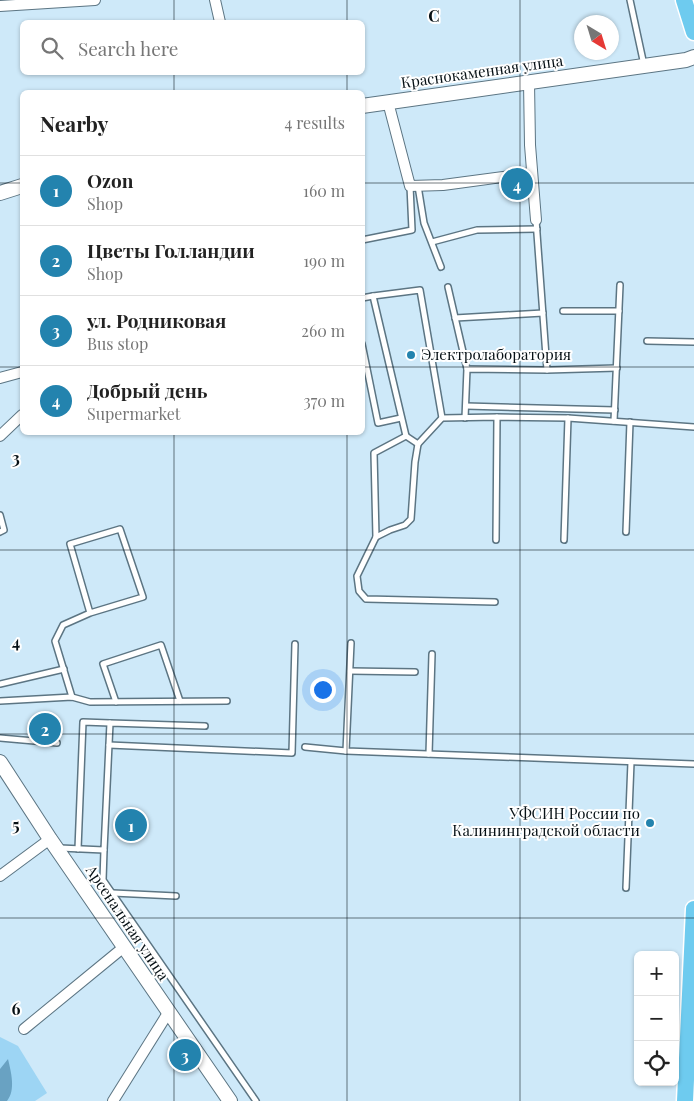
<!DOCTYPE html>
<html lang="en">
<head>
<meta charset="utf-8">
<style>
	:root { --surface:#fff; --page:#f6f6f6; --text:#222; --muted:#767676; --line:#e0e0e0; --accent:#2383ae }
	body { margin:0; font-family:"Playfair Display",serif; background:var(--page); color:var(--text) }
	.controls { position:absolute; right:15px; bottom:15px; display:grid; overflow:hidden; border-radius:8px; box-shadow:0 1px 4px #0004 }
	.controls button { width:45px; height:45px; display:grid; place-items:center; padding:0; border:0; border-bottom:1px solid var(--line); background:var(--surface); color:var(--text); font:25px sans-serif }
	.compass { position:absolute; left:574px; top:15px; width:45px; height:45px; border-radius:50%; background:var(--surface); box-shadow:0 1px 4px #0004; rotate:142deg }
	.you { position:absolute; left:322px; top:689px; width:18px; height:18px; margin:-12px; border:4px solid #fff; border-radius:50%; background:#1a73e8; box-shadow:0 0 0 8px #1a73e833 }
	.badge { display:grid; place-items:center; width:32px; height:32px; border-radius:50%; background:var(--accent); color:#fff; font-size:16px; font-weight:700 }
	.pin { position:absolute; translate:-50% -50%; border:2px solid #fff; box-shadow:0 1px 5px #0006 }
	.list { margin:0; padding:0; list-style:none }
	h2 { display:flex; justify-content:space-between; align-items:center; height:65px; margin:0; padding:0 20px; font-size:21px }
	h2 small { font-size:16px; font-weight:400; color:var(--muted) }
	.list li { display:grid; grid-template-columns:32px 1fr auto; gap:15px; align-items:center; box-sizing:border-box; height:70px; padding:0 20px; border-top:1px solid var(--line) }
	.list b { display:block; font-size:19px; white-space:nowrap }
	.list p { margin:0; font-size:16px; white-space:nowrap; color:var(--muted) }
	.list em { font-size:16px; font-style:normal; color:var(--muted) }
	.icon { flex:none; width:28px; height:28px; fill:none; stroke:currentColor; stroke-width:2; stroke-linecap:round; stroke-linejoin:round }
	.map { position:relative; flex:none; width:694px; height:1101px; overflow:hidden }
	.search { position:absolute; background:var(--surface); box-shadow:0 1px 4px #0004; left:20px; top:20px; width:345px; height:55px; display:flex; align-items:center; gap:12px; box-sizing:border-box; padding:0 18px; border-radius:8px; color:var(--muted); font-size:19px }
	.panel { position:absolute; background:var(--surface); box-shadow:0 1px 4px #0004; left:20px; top:90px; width:345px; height:345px; border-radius:8px }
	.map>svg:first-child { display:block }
	.green { fill:#9dd5f4 }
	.water { fill:#69a2c2 }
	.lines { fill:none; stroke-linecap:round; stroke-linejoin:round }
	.service-casing { stroke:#5c7583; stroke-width:8 }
	.minor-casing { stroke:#5c7583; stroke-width:12 }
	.tertiary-casing { stroke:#5c7583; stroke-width:16 }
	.primary-casing { stroke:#fff; stroke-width:19 }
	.service { stroke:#fff; stroke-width:5 }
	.minor { stroke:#fff; stroke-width:10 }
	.tertiary { stroke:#fff; stroke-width:14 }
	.primary { stroke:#6ecbef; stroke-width:16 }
	.grid { fill:none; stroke:#061015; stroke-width:1; stroke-opacity:0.55 }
	.poi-dot { fill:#2383ae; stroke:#fff; stroke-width:2 }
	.labels { text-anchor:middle; stroke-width:4; stroke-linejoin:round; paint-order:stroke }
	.street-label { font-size:15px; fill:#061015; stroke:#fff }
	.poi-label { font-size:15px; fill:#061015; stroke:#fff; text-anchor:start }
	.grid-label { font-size:16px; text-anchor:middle; font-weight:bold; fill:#061015; stroke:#fff; stroke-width:4; stroke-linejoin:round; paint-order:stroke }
</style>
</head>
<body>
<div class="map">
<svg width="694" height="1101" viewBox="0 0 694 1101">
	<rect width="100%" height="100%" fill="#cee9f9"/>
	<!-- green -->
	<polygon class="green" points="0,1037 18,1046 47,1093 35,1101 0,1101"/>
	<!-- water -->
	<path class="water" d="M8,1059C11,1072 16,1090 7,1101H0V1069Z"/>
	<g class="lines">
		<!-- service casing -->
		<g class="service-casing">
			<g id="service">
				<polyline points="630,0 644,65"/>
				<polyline points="418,186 424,223 441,267"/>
				<polyline points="536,220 547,370"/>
				<polyline points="362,240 412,230 410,186"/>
				<polyline points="432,242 477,230 537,229"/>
				<polyline points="448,287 467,369"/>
				<polyline points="362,298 373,296"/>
				<polyline points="563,311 619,311"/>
				<polyline points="455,318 543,313"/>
				<polyline points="647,341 694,342"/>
				<polyline points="362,344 378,423 401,418"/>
				<polyline points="466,406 615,410"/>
				<polyline points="465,418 467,369 547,370 617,368"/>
				<polyline points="614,421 620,285"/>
				<polyline points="406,436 373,296 420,290 442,418"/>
				<polyline points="418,444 415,462 411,519 405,525 390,530 376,537 357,576 359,591 366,599 495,602"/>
				<polyline points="0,515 4,530 0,532"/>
				<polyline points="626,532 630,422"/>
				<polyline points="376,537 374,453 406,436 418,444 442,418 497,417 568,418 694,427"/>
				<polyline points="496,540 497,417"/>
				<polyline points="564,540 568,418"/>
				<polyline points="350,671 415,672"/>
				<polyline points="0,684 64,669"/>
				<polyline points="72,697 55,641 63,625 90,613 70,544 120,529 143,597 90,613"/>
				<polyline points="0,701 72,697 90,702 227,701"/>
				<polyline points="116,702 103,664 161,645 180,701"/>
				<polyline points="0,738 57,743"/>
				<polyline points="109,745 292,753 295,644"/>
				<polyline points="305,747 346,751 694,764"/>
				<polyline points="346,751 351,643"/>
				<polyline points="429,754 432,654"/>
				<polyline points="60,848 104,850 110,723 205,726"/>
				<polyline points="78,849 83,722 110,723"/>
				<polyline points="104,850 103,880 256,1101"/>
				<polyline points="626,888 631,762"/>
				<polyline points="113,893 176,896"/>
			</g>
		</g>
		<!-- minor casing -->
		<g class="minor-casing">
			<g id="minor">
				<polyline points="215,0 220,22"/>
				<polyline points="0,6 95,0"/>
				<polyline points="529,82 530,145 536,220"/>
				<polyline points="388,102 410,186 443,185 532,173"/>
				<polyline points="0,378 22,372"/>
				<polyline points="0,436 22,415"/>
				<polyline points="0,876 50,839"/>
				<polyline points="24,1029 124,947"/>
				<polyline points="113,1101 168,1013"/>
			</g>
		</g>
		<!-- tertiary casing -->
		<g class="tertiary-casing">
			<g id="tertiary">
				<polyline points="362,106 686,60 694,57"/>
				<polyline points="0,193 22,186"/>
				<polyline points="0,762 50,839 230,1101"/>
			</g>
		</g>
		<!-- primary casing -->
		<g class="primary-casing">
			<g id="primary">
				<polyline points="684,0 694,32"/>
				<polyline points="685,1101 694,909"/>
			</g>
		</g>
		<!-- service -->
		<use href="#service" class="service"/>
		<!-- minor -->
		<use href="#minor" class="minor"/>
		<!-- tertiary -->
		<use href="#tertiary" class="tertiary"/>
		<!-- primary -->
		<use href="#primary" class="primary"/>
	</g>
	<!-- grid -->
	<path class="grid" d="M174,0V22M347,0V22M520,0V1101M174,72V92M347,72V92M0,183H22M362,183H694M0,367H22M362,367H694M174,432V1101M347,432V1101M0,550H694M0,734H694M0,918H694"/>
	<!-- markers -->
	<g class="poi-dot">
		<circle cx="411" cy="355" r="5"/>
		<circle cx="650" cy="823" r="5"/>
	</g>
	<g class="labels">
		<!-- street labels -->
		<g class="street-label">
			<text transform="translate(482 72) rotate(-8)" y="5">Краснокаменная улица</text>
			<text transform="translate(127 923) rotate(56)" y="5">Арсенальная улица</text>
		</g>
		<!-- poi labels -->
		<g class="poi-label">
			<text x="421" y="360">Электролаборатория</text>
			<text x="640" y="819" text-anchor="end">УФСИН России по<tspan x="640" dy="17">Калининградской области</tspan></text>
		</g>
	</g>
	<g class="grid-label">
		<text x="434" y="22">C</text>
		<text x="16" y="464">3</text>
		<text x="16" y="648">4</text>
		<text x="16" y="831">5</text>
		<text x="16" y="1015">6</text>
	</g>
</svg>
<div class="controls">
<button>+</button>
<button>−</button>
<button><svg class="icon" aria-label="locate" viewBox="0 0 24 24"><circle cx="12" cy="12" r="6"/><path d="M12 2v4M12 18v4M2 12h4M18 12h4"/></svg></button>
</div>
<svg class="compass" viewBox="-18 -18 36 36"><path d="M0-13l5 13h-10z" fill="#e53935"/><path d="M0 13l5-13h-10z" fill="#767676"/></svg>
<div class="you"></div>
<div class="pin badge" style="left:131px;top:825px">1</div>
<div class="pin badge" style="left:45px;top:729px">2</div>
<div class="pin badge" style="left:185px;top:1055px">3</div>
<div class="pin badge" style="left:517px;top:184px">4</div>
<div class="search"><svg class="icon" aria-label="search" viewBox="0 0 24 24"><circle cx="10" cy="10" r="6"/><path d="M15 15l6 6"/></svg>Search here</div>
<section class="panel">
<h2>Nearby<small>4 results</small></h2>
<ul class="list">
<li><span class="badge">1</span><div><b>Ozon</b><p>Shop</p></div><em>160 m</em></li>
<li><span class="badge">2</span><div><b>Цветы Голландии</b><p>Shop</p></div><em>190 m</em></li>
<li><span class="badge">3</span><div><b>ул. Родниковая</b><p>Bus stop</p></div><em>260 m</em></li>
<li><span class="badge">4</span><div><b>Добрый день</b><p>Supermarket</p></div><em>370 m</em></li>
</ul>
</section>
</div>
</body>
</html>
